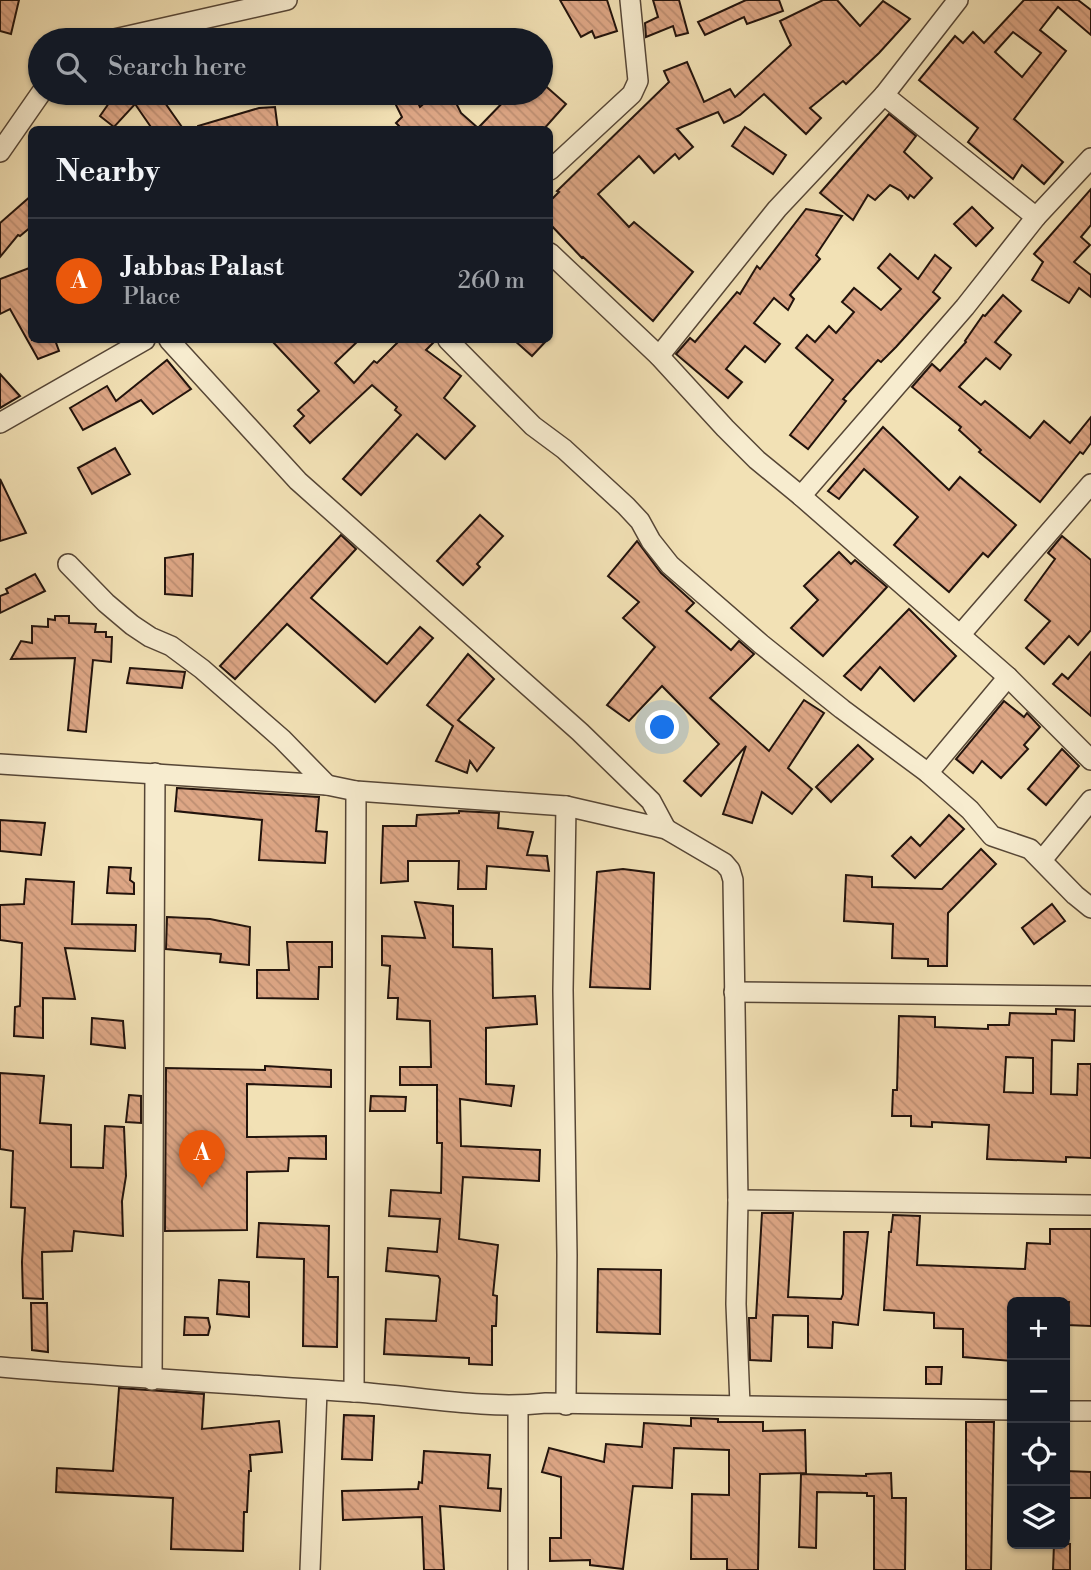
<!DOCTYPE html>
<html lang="en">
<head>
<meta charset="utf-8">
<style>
	:root { --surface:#171b24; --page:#20242c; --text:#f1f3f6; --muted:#9ea1a6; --line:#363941; --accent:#ea580c }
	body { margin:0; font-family:"Libre Bodoni",serif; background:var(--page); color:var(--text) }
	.controls { position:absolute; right:21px; bottom:21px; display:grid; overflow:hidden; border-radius:10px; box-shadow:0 2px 5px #0004 }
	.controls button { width:63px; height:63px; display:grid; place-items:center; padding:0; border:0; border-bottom:2px solid var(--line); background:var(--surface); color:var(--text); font:35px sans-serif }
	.you { position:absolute; left:663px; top:728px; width:24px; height:24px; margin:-18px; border:5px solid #fff; border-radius:50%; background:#1a73e8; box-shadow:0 0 0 10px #1a73e833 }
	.badge { display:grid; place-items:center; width:46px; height:46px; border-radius:50%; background:var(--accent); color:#fff; font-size:23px; font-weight:700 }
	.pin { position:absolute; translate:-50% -58px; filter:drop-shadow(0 2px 4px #0008) }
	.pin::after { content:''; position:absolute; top:37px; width:24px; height:21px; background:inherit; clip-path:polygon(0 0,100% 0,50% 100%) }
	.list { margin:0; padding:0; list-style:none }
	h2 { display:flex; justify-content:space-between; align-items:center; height:91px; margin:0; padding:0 28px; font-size:30px }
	h2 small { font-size:23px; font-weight:400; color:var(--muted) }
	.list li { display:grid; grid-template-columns:46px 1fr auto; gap:21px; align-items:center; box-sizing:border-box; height:126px; padding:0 28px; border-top:2px solid var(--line) }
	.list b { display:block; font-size:26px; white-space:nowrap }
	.list p { margin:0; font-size:23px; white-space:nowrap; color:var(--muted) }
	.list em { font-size:23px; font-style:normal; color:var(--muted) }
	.icon { flex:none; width:38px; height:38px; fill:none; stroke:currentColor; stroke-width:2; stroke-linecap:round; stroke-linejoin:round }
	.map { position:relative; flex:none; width:1091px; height:1570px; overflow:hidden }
	.search { position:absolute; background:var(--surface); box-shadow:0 2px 5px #0004; left:28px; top:28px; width:525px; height:77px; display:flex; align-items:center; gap:18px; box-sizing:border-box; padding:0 24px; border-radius:38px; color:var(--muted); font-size:26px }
	.panel { position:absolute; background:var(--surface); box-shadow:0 2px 5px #0004; left:28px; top:126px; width:525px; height:217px; border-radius:10px }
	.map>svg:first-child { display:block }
	.building { fill:url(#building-back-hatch); stroke:#22130c; stroke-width:2; fill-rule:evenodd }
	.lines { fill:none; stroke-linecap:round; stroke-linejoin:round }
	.minor-casing { stroke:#564636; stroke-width:22 }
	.minor { stroke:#f7eccf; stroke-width:19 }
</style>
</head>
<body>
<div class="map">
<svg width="1091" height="1570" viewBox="0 0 1091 1570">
	<defs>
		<pattern id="building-back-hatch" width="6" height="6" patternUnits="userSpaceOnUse" patternTransform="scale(1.75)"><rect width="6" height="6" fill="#dda685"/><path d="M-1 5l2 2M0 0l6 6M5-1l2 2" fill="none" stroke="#bd8e72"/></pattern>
	</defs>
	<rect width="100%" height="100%" fill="#f2e1b5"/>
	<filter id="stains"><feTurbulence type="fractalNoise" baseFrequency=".00286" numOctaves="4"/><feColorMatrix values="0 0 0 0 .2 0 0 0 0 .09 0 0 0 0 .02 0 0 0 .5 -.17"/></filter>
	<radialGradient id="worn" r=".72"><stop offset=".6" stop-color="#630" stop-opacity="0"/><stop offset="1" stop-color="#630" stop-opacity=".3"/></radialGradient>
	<!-- building -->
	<g class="building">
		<polygon points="0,0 19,0 11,34 0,31"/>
		<polygon points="560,0 607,0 617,31 595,38 592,31 581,37"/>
		<polygon points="653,0 679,0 688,33 676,36 673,26 646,37 645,23 658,17"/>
		<polygon points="746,0 779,0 783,11 747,24 744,17 705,35 698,22"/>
		<polygon points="823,0 837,0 860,26 883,1 910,19 879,53 846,84 843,81 810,108 821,118 806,134 764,94 740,115 724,123 718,112 677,129 693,147 679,159 675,154 654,173 639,156 598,194 629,227 634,222 693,272 653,321 583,257 582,258 550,224 550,201 559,192 557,191 669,82 664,71 687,62 704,102 730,89 735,97 791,45 780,21"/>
		<path d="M1024,0H1078L1091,10V35L1058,7L1040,30L1066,51L1014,119L1063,162L1044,184L1022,165L1013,179L968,142L978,128L919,80L955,36L963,43L973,32L984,43ZM1013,32L1041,53L1022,77L995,52Z"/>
		<polygon points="541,82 566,104 543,130 403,130 396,123 402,117 390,93 413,93 420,107 436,93 451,93 461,113 478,128 512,93 541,93"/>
		<polygon points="116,93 158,93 184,130 153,130 135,104 114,127 100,116"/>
		<polygon points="275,107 278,130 198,130 198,126 259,108"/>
		<polygon points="889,114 916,136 904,152 932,178 914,198 910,195 908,199 901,191 890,185 875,200 868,195 853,220 820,193"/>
		<polygon points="745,127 786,155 773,174 732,146"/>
		<polygon points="1091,189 1091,225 1081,237 1090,245 1074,262 1091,275 1091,297 1079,288 1069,303 1032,280 1043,262 1034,254"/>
		<polygon points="32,195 32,226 20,236 18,235 0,257 0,223"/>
		<polygon points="972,207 993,228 976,246 954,224"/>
		<polygon points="806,209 842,216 816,255 820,259 790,295 794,299 788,310 774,298 754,323 780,344 765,362 745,346 726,369 742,382 728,398 676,354 690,338 695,342 737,292 740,294 757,266 760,269"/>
		<polygon points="890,254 918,279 935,255 951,268 933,292 940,298 896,347 881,362 878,360 843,399 846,401 808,449 790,435 833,380 796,348 807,335 815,342 829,326 836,333 854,312 842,302 854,288 881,310 901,289 878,268"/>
		<polygon points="32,267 32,340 55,340 59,351 38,359 10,309 0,314 0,279"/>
		<polygon points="1003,295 1021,311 995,342 1011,355 1000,369 986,358 959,387 981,405 985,401 1030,438 1044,421 1070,443 1091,417 1091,443 1083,454 1080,452 1040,502 979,452 981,450 959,430 961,427 912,387 932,364 940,371 966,342 965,341 983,315 985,316"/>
		<polygon points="271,340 359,340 335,363 354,383 374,361 377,363 400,340 436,340 426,350 461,376 444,398 475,426 445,459 417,434 361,495 343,479 401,415 395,410 397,407 372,385 310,443 294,426 304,416 298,410 319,391"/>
		<polygon points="514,340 547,340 532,356"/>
		<polygon points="167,360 191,389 153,414 141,400 83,430 70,408 107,386 116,401"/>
		<polygon points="0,374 20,396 0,408"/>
		<polygon points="883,427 949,490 960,477 1016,525 988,557 983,553 949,592 894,545 918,517 864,469 839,499 828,491"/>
		<polygon points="115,448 130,474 92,494 78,468"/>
		<polygon points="0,479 26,533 0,541"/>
		<polygon points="480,515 503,536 477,564 480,567 463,585 437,561"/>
		<polygon points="341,535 356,549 311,598 387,664 420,627 433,638 375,702 287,624 235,679 220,666"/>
		<polygon points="1062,536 1091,560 1091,630 1078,645 1069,636 1044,664 1026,648 1050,621 1025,600 1055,559 1048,553"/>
		<polygon points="637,541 661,573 694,603 686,611 731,650 739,641 754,654 710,698 769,751 804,700 824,713 788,768 812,789 792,814 762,792 752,823 723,814 746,746 701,796 684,781 719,744 662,686 629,721 607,705 655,647 623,618 639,602 608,576"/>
		<polygon points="839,552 851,564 855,560 887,587 823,656 791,628 818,600 804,586"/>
		<polygon points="193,554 192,596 165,594 165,558"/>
		<polygon points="35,574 45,591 0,613 0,596 8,593 6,589"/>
		<polygon points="909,609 956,656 914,701 880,667 861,690 844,676"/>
		<polygon points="55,616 69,616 69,623 96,624 95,632 106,632 106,637 112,637 111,662 93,660 86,732 68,730 75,658 11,659 21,641 32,643 32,626 48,627 48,619 55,620"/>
		<polygon points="1091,652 1091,716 1053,684 1062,674 1068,679"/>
		<polygon points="468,654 494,679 458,720 494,748 477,771 470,761 467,773 436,761 453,726 427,705"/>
		<polygon points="130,668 185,672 182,688 127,683"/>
		<polygon points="1004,701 1024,717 1027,713 1040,727 1024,745 1028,749 1001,778 982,761 973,773 956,759"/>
		<polygon points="858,745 873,759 831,802 816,787"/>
		<polygon points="1062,749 1079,766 1046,805 1028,789"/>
		<polygon points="177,788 319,797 316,831 327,832 325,863 259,860 262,820 175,811"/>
		<polygon points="459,811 499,813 498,828 533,832 527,855 547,856 549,871 487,866 486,889 458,889 459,861 408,861 408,881 381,883 383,826 416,826 417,815 459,813"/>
		<polygon points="949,815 964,829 915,878 892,856 911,837 920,846"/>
		<polygon points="0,820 45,823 41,855 0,851"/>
		<polygon points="981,849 996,864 948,913 947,966 928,966 928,959 892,958 893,924 844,921 846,875 872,877 872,887 942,889"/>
		<polygon points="109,867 131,868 130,880 134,883 134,894 107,893"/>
		<polygon points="623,869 654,873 650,989 590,987 597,872"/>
		<polygon points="26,879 74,882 72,924 136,925 135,951 65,948 75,999 43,998 43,1038 14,1036 15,1007 20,1006 22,943 0,940 0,905 24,904"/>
		<polygon points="415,902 453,906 453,947 492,949 493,998 535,996 537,1024 486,1028 486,1084 514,1086 511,1106 460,1099 461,1146 540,1150 539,1181 463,1177 459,1239 498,1245 493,1295 497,1296 496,1326 492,1326 492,1365 469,1364 469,1358 384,1354 386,1319 436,1321 440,1279 438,1276 386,1271 388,1248 437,1252 440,1219 389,1216 391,1190 441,1193 442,1143 437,1143 437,1085 400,1085 400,1067 431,1067 430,1021 397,1019 398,998 388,998 390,966 382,965 382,936 425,938"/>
		<polygon points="1052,904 1065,921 1034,944 1022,928"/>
		<polygon points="167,917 210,919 250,927 249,965 220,962 221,954 166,949"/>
		<polygon points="287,942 332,942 332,967 319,967 318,999 257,998 257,970 289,970"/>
		<path d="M1056,1009L1075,1010L1074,1041L1052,1040L1051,1094L1077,1095L1078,1064H1091V1158L1066,1157V1162L987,1159L989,1125L932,1122V1127L911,1126V1116H892L893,1090H897L899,1016L935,1017V1027L988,1029V1025H1009L1010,1013L1056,1014ZM1006,1057L1033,1058V1093L1004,1092Z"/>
		<polygon points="92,1018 123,1021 125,1048 91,1044"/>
		<polygon points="265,1066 331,1070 331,1087 247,1084 247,1137 326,1136 326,1159 289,1158 288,1171 247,1172 247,1230 165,1231 166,1068 265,1070"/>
		<polygon points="0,1073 44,1076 40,1123 71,1125 71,1167 103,1168 105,1126 124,1127 126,1176 122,1201 123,1236 74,1231 72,1251 42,1252 43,1299 23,1298 22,1262 25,1208 11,1207 13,1151 0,1149"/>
		<polygon points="129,1095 141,1096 141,1123 126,1122"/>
		<polygon points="371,1096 406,1097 405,1111 370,1111"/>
		<polygon points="762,1213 793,1213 788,1297 841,1299 843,1294 844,1232 868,1232 858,1325 833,1322 832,1348 808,1347 808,1316 773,1315 771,1361 750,1360 749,1318 756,1318"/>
		<polygon points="893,1215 920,1216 917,1265 1025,1269 1027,1243 1050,1244 1050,1229 1091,1229 1091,1326 1067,1325 1069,1302 1012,1302 1012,1361 963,1357 963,1329 934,1328 934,1313 884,1310 889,1232 891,1232"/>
		<polygon points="259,1223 329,1226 328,1277 338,1277 337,1347 303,1346 304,1259 257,1257"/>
		<polygon points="598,1269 661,1270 660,1334 597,1332"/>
		<polygon points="219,1280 249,1282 249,1317 217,1314"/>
		<polygon points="31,1303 47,1303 48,1352 32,1350"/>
		<polygon points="185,1317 208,1318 210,1327 208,1335 184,1335"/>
		<polygon points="926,1367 942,1367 941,1384 926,1384"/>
		<polygon points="119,1388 204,1394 202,1429 279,1421 282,1452 250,1455 251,1471 249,1471 247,1512 244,1512 243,1551 171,1549 173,1498 56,1492 57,1468 113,1471"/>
		<polygon points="344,1415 374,1416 372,1460 342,1459"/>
		<polygon points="691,1418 718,1419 718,1422 763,1422 763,1431 805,1430 806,1473 760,1474 758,1570 727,1570 727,1559 691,1559 692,1494 729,1495 729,1450 674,1448 672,1488 633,1486 623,1569 590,1565 590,1560 550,1561 550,1538 561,1538 561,1477 542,1472 549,1448 604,1462 606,1444 642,1447 644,1423 691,1426"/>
		<polygon points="966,1422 994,1422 991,1570 966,1570"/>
		<polygon points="424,1451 490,1455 488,1488 501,1489 500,1511 440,1506 444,1570 424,1570 422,1517 343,1520 342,1491 418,1489 419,1482 422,1483"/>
		<polygon points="1065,1471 1091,1472 1091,1498 1065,1498"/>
		<polygon points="891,1473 892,1498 906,1498 905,1570 874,1570 874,1496 867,1496 867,1493 817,1492 816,1548 799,1547 801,1474 866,1476 866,1474"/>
		<polygon points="1054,1544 1070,1544 1070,1570 1053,1570"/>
	</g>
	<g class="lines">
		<!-- minor casing -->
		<g class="minor-casing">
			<g id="minor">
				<polyline points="110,40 287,0"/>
				<polyline points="884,95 1036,217"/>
				<polyline points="0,152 41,93"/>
				<polyline points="550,170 632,94 638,81 630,0"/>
				<polyline points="550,253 659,356 725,428 757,460 801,496 1008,677 1091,760"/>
				<polyline points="169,340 298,481 580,732 651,801 666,829"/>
				<polyline points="448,340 533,426 564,449 626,506 640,521 651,541 670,565 761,644 842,709 928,773 970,810 992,836 1030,849 1075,895 1091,908"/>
				<polyline points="659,356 777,209 884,95 958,0"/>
				<polyline points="0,423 145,340"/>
				<polyline points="801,496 965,307 1036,217 1091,158"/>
				<polyline points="68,564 106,603 132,625 150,637 171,646 202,669 282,739 327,785"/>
				<polyline points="960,635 1091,484"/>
				<polyline points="0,764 327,785 356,791 566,806 666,829 724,863 730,870 733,880 738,1200 736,1304 740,1405"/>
				<polyline points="928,773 1008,677"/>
				<polyline points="566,806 563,990 567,1255 566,1405"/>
				<polyline points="1042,860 1091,800"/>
				<polyline points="734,992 1091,996"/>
				<polyline points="738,1200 1091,1205"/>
				<path d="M0,1367C118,1377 237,1384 355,1392C418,1396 483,1410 546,1403L1012,1410"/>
				<polyline points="152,1380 155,773"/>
				<polyline points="354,1392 356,791"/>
				<polyline points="1065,1411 1091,1411"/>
				<polyline points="310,1570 317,1391"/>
				<polyline points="518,1570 518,1406"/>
			</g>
		</g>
		<!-- minor -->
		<use href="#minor" class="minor"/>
	</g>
	<rect width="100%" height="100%" filter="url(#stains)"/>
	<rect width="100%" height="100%" fill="url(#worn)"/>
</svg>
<div class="controls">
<button>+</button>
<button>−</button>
<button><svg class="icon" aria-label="locate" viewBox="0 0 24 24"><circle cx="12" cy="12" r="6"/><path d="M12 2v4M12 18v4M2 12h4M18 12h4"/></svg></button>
<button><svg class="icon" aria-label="layers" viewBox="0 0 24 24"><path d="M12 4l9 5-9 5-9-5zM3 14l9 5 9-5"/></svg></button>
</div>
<div class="you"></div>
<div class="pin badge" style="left:202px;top:1188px">A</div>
<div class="search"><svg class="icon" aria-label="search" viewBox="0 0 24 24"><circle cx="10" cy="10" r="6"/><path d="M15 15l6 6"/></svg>Search here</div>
<section class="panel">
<h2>Nearby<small></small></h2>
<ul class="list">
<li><span class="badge">A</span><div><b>Jabbas Palast</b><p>Place</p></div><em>260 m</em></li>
</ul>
</section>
</div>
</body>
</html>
